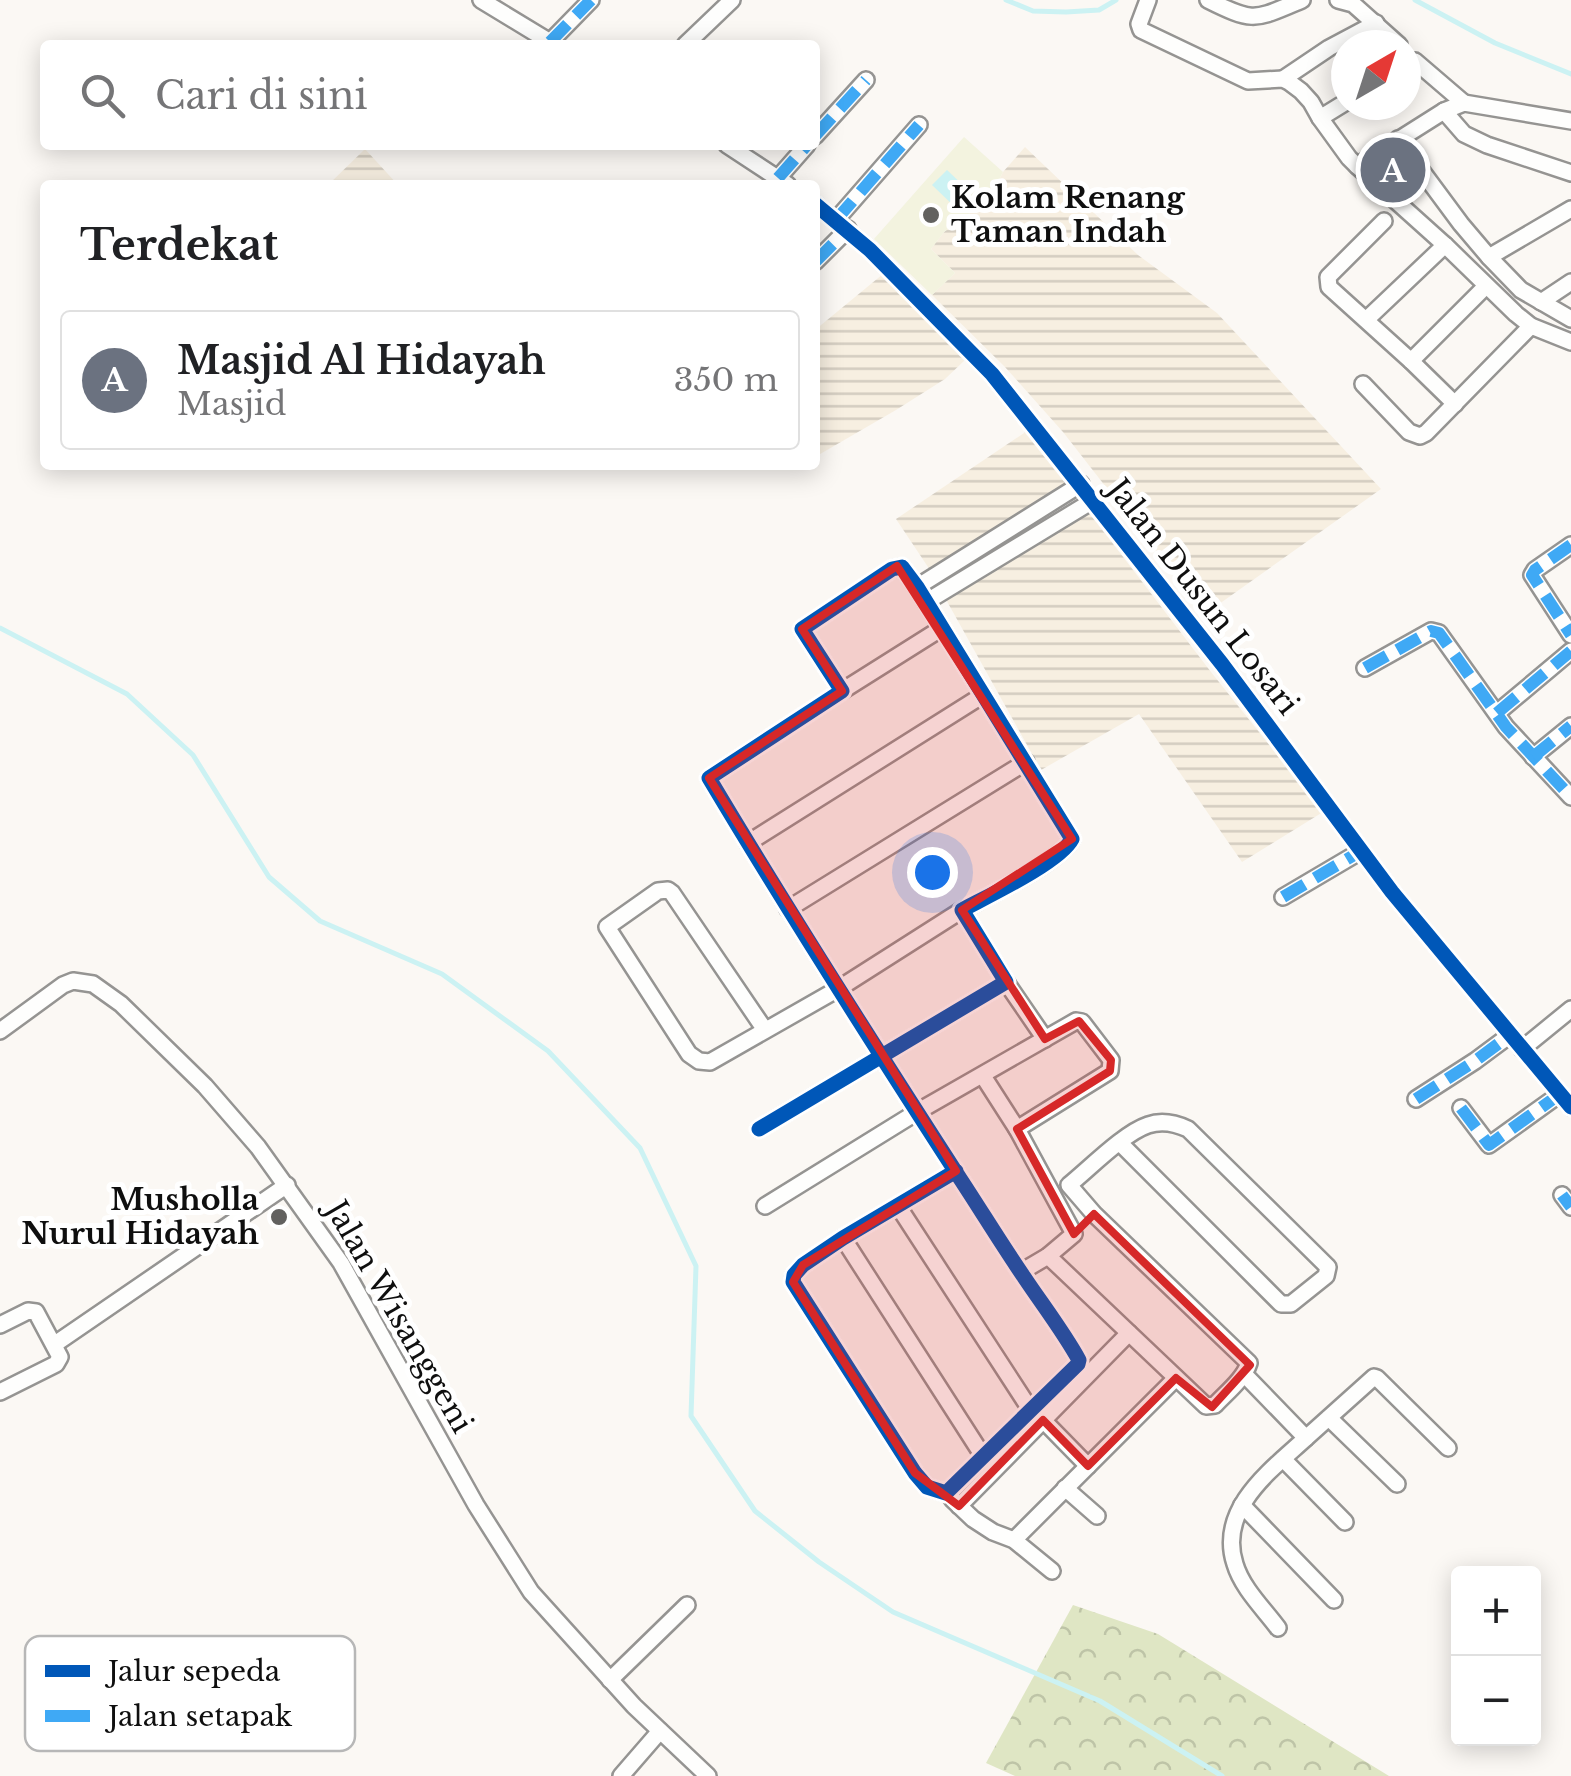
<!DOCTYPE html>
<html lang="id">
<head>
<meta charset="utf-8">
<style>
	:root { --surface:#fff; --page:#f2f2f2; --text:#202124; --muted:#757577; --line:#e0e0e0; --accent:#0f766e }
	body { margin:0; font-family:"Libre Baskerville",serif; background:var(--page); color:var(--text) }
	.controls { position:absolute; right:30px; bottom:30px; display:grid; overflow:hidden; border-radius:10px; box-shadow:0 5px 25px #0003 }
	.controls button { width:90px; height:90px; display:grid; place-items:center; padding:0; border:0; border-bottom:2px solid var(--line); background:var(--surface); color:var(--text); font:50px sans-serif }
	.compass { position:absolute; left:1331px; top:30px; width:90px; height:90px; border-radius:50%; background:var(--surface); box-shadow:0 5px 25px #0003; rotate:39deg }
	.you { position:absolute; left:932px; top:872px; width:35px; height:35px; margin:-25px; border:8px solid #fff; border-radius:50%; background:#1a73e8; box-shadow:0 0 0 15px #1a73e833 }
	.badge { display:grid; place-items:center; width:65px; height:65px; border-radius:50%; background:var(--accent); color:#fff; font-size:32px; font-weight:700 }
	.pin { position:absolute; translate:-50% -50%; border:5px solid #fff; box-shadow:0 2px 10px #0006 }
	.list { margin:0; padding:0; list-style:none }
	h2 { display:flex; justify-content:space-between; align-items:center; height:130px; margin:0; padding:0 40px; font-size:42px }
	h2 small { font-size:32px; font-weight:400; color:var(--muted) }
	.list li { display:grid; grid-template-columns:65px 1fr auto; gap:30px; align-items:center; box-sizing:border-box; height:140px; margin:0 20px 20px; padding:0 20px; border:2px solid var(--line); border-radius:10px }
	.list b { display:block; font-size:38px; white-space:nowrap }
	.list p { margin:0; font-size:32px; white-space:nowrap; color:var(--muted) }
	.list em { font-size:32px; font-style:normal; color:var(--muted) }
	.icon { flex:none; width:55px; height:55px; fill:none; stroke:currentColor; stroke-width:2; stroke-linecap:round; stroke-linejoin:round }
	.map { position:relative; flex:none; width:1571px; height:1776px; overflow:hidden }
	.search { position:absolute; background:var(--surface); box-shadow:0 5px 25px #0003; left:40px; top:40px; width:780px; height:110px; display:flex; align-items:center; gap:25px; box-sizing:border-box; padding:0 35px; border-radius:10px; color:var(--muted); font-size:38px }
	.panel { position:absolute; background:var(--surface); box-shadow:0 5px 25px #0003; left:40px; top:180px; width:780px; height:290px; border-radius:10px }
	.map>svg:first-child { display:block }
	.farmland { fill:url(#farmland-rules) }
	.forest { fill:url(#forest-crowns) }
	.pitch { fill:#f3f3df }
	.water { fill:#ccf2f3 }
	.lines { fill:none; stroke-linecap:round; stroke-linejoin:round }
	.stream { stroke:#ccf2f3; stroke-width:5 }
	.minor-casing { stroke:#959492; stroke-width:20 }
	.minor { stroke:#fefefd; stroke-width:15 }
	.quiet { stroke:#3fa9f5; stroke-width:12; stroke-dasharray:25 12; stroke-linecap:butt }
	.cycleway-casing { stroke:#fff; stroke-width:21 }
	.cycleway { stroke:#0057b8; stroke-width:15 }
	.marked { fill:#d62828; fill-opacity:0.2; stroke:#d62828; stroke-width:8; stroke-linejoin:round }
	.poi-dot { fill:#62615f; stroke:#fff; stroke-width:4 }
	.labels { text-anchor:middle; stroke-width:10; stroke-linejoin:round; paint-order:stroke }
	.poi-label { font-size:30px; font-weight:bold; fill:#0f0f0f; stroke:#fff; text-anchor:start }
	.street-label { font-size:30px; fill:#0f0f0f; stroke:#fff }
	.key { fill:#fff; stroke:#b7b7b7; stroke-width:2.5 }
	.key-label { font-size:28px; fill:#0f0f0f }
</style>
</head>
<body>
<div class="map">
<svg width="1571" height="1776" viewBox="0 0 1571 1776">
	<defs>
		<pattern id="farmland-rules" width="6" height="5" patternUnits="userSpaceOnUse" patternTransform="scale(2.5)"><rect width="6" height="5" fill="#f7efe1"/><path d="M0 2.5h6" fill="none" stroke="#d3ccc0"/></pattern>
		<pattern id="forest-crowns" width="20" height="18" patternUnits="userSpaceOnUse" patternTransform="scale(2.5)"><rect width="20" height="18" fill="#dfe6c4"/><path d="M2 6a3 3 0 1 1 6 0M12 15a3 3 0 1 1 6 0" fill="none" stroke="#bec4a7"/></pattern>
	</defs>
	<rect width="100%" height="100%" fill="#fbf8f4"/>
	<!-- farmland -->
	<g class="farmland">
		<polygon points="1025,147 1138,255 1217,313 1381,489 1205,614 1063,432 1005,367 932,295 955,273 931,249 944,232 990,198 1003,172"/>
		<polygon points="365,149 398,185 328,185"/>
		<polygon points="883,274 965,360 945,379 896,410 815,457 815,330"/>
		<polygon points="1027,431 1068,484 930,570 896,519"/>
		<polygon points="1088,511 1211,672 1323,812 1242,862 1139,714 1041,770 944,596"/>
	</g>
	<!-- forest -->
	<polygon class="forest" points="1073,1605 1158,1634 1389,1776 1015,1776 986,1763"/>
	<!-- pitch -->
	<polygon class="pitch" points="964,137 1003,172 990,198 944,232 931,249 955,273 932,295 874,239"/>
	<!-- water -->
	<polygon class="water" points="947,170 968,190 954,206 932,185"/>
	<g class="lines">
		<!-- stream -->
		<g class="stream">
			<polyline points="1006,0 1033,11 1066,12 1099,10 1116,0"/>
			<polyline points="1415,0 1495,43 1571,74"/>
			<polyline points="0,628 127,694 193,755 269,877 320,921 442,974 548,1051 640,1148 696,1266 691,1416 755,1511 819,1562 893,1612 1100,1701 1222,1776"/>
		</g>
		<!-- minor casing -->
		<g class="minor-casing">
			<g id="minor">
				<polyline points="481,0 555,45"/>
				<polyline points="1148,0 1139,24 1141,30 1248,81 1283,79 1289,82 1301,91 1311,102 1320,118 1349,158 1357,166 1445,245 1516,314 1531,326 1571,342"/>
				<path d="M1208,0C1256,24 1255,19 1302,0"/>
				<polyline points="1338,0 1353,4 1399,45"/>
				<polyline points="550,42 591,0"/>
				<polyline points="685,45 732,0"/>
				<polyline points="1415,61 1464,103"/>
				<polyline points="1283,79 1329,48 1376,23"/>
				<polyline points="1444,111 1464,134 1487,145 1571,173"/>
				<polyline points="1320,118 1346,102"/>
				<polyline points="815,136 866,80"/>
				<polyline points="1398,139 1461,224 1489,257 1521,290 1571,319"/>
				<polyline points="727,145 788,185"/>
				<polyline points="1357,166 1444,111 1464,103 1571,121"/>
				<polyline points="778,178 807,145"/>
				<polyline points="815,204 870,250 992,374 1222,664 1392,892 1571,1107"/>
				<polyline points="836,220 919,125"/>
				<polyline points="1384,221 1328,277 1329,287 1411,361 1455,404"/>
				<polyline points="1489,257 1571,209"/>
				<polyline points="815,262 848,229"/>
				<polyline points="1541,302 1571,282"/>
				<polyline points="1367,319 1445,245"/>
				<polyline points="1411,361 1486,286"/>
				<polyline points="1363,384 1409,432 1420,436 1426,433 1531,326"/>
				<polyline points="1571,545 1535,570 1532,575 1571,635"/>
				<polyline points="917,587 1081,484"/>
				<polyline points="926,602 1094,500"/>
				<polyline points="1365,668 1431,631 1439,633 1506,727 1571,797"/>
				<polyline points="842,691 942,628"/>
				<polyline points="1497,713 1571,651"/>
				<polyline points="1533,757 1571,726"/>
				<polyline points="748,843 983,695"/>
				<polyline points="1283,897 1361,851"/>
				<polyline points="788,909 1026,762"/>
				<polyline points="1006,982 1045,1039"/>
				<polyline points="765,1030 672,893 668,890 658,891 607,927 689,1054 699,1061 710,1062 838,989 962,910"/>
				<polyline points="0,1031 63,985 73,981 93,984 121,1004 205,1086 258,1147 341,1263 476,1505 531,1592 634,1706 708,1776"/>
				<polyline points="1522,1049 1571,1009"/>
				<polyline points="983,1076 1017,1129 1074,1234 1048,1256 1021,1272"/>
				<polyline points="1416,1099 1475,1061 1510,1035"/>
				<polyline points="1461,1108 1489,1145 1560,1094"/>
				<path d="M759,1129L1006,982L962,910C988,896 1060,862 1072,839L917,587L902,567L892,569L802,629L842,691L709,778C790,914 875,1047 961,1180C982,1212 1002,1245 1024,1277C1042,1304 1063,1331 1079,1360L1078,1364L946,1493L927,1487L915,1473L793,1282L794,1275L803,1265L843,1238L956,1171"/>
				<polyline points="1562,1195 1571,1207"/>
				<polyline points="765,1206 917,1112 1076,1021 1082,1022 1111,1060 1110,1071 1017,1129"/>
				<polyline points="898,1206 1030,1409"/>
				<polyline points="843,1238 983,1456"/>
				<path d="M1048,1256L1206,1406L1215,1405C1226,1393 1244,1379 1249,1363L1094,1214L1069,1185C1090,1168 1124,1133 1148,1125C1162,1120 1175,1123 1188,1129L1328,1267L1326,1276L1291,1304H1281L1120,1143"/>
				<polyline points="0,1325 28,1311 36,1312 60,1357 56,1364 0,1392"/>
				<polyline points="55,1344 287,1185"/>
				<polyline points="1244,1374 1306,1438 1374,1377 1377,1378 1448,1448"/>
				<polyline points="1329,1418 1397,1484"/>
				<polyline points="1043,1420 1088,1466"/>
				<polyline points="1283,1459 1345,1522"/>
				<polyline points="1065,1488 1097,1516"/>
				<polyline points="952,1499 973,1519 993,1532 1014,1540 1052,1571"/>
				<polyline points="1242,1505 1334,1600"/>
				<polyline points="959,1506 1129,1333"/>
				<polyline points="1014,1540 1176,1378"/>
				<path d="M1278,1628C1264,1609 1242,1588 1235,1564C1217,1509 1271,1470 1306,1438"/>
				<polyline points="610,1680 687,1605"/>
				<polyline points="621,1776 660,1731"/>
			</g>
		</g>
		<!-- minor -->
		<use href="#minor" class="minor"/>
		<!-- quiet -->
		<g class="quiet">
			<polyline points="550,42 591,0"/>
			<polyline points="815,136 866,80"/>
			<polyline points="778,178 807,145"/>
			<polyline points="836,220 919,125"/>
			<polyline points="815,262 848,229"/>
			<polyline points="1571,545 1535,570 1532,575 1571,635"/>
			<polyline points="1365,668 1431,631 1439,633 1506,727 1571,797"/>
			<polyline points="1497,713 1571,651"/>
			<polyline points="1533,757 1571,726"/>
			<polyline points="1283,897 1361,851"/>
			<polyline points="1416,1099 1475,1061 1510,1035"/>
			<polyline points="1461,1108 1489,1145 1560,1094"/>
			<polyline points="1562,1195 1571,1207"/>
		</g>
		<!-- cycleway casing -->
		<g class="cycleway-casing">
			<g id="cycleway">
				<polyline points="815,204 870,250 992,374 1222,664 1392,892 1571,1107"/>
				<path d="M759,1129L1006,982L962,910C988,896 1060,862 1072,839L917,587L902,567L892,569L802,629L842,691L709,778C790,914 875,1047 961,1180C982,1212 1002,1245 1024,1277C1042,1304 1063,1331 1079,1360L1078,1364L946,1493L927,1487L915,1473L793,1282L794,1275L803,1265L843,1238L956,1171"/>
			</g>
		</g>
		<!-- cycleway -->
		<use href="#cycleway" class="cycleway"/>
	</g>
	<!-- marked area -->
	<path class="marked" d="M897,566L1072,839L962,910L1045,1039L1079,1021L1111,1060L1110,1071L1017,1129L1074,1234L1094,1214L1250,1365L1212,1407L1176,1378L1088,1466L1043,1420L959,1506L915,1473L793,1282L803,1265L956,1171L709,778L842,691L802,629Z"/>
	<!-- markers -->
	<g class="poi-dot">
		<circle cx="931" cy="215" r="10"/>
		<circle cx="279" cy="1217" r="10"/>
	</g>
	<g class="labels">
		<!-- poi labels -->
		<g class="poi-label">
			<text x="951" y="208">Kolam Renang<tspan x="951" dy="34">Taman Indah</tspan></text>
			<text x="259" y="1210" text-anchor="end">Musholla<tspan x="259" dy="34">Nurul Hidayah</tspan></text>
		</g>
		<!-- street labels -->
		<g class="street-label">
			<text transform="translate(1203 597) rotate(52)" y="10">Jalan Dusun Losari</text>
			<text transform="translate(399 1317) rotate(60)" y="10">Jalan Wisanggeni</text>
		</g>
	</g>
	<!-- legend -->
	<rect x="25" y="1636" width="330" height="115" rx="15" class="key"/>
	<rect x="45" y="1665" width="45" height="12" fill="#0057b8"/>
	<rect x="45" y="1710" width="45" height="12" fill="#3fa9f5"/>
	<g class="key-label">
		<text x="108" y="1681">Jalur sepeda</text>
		<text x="108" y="1726">Jalan setapak</text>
	</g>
</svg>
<div class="controls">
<button>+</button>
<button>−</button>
</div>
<svg class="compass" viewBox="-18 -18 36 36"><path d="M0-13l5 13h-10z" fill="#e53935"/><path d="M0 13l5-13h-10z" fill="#757577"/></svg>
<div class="you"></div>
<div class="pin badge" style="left:1393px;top:170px;background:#6b7280">A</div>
<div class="search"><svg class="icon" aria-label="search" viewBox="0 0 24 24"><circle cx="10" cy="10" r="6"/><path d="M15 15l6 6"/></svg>Cari di sini</div>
<section class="panel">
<h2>Terdekat<small></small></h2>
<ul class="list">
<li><span class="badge" style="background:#6b7280">A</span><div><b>Masjid Al Hidayah</b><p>Masjid</p></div><em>350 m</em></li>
</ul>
</section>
</div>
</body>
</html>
